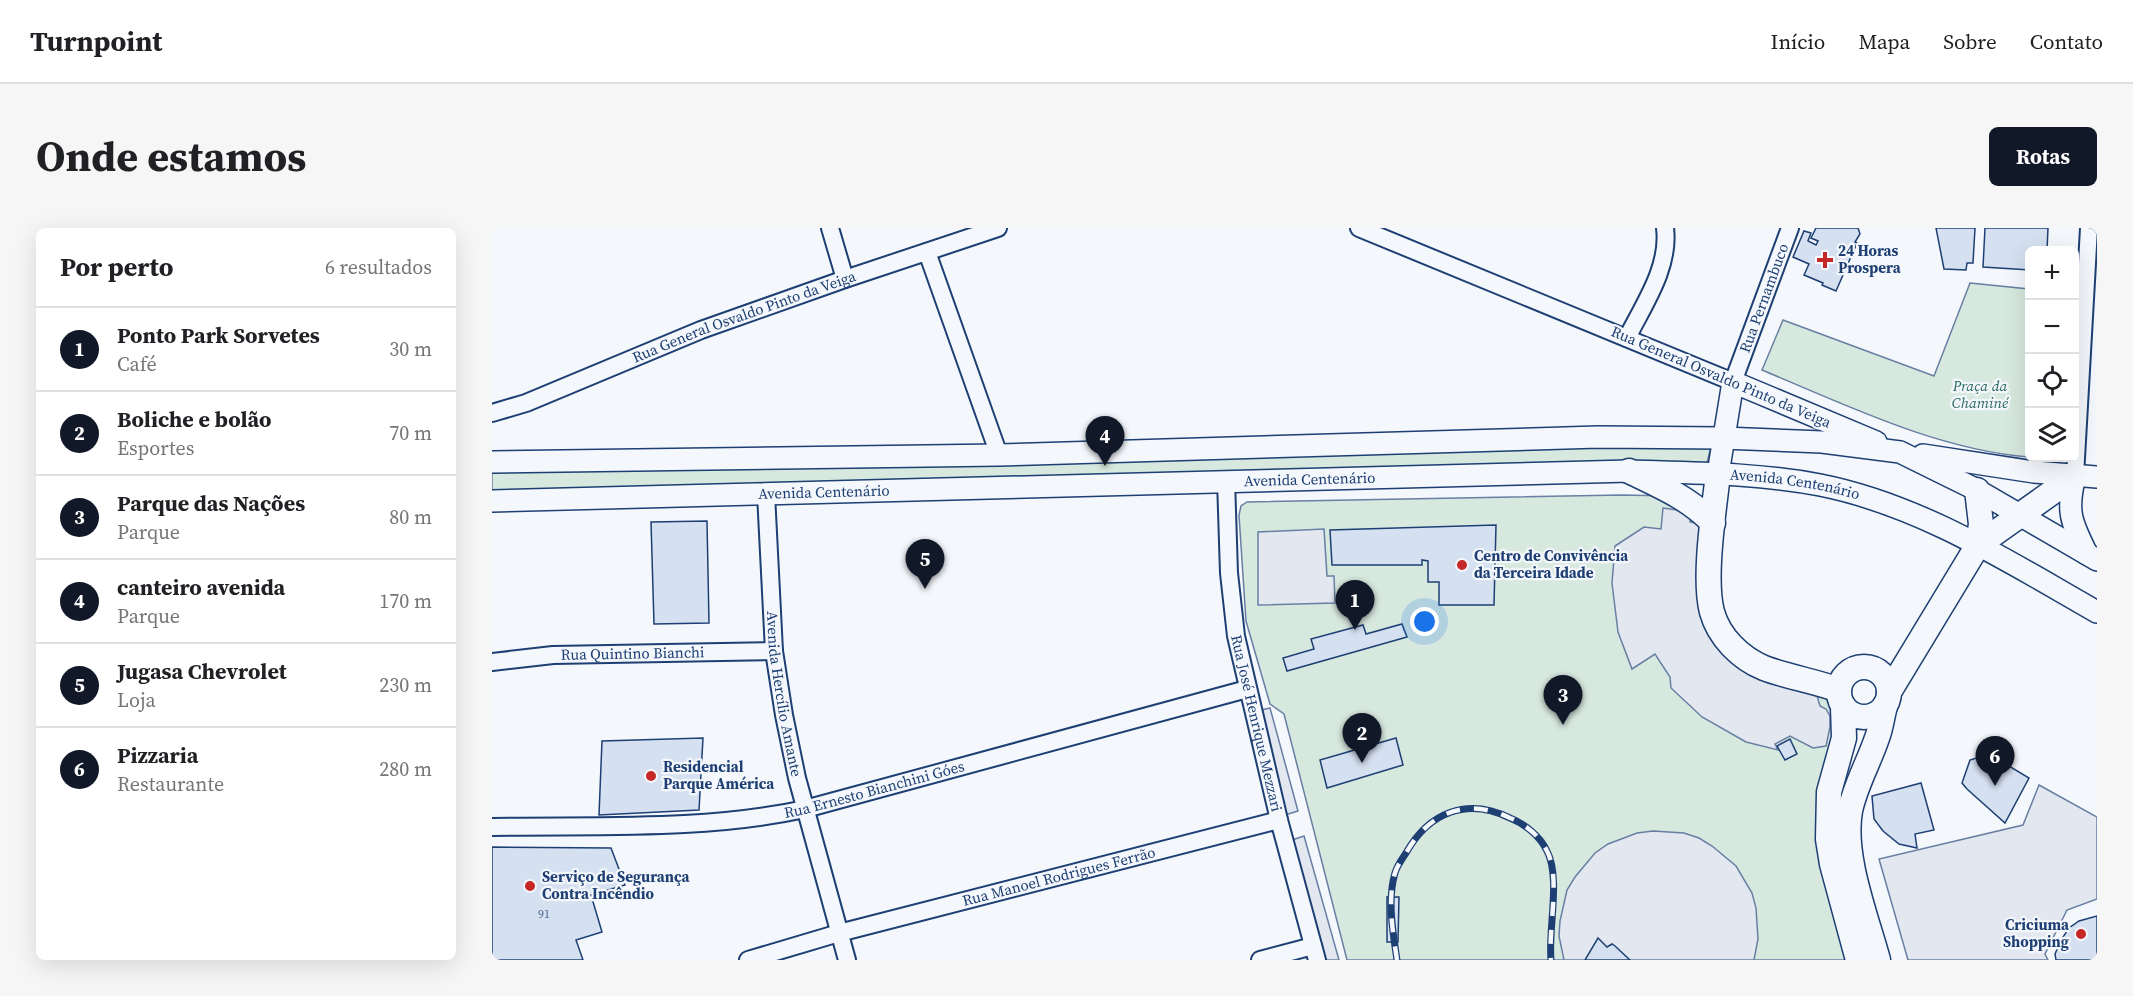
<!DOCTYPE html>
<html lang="pt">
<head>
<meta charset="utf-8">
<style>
	:root { --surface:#fff; --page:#f6f6f6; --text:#202124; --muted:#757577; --line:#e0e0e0; --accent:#111827 }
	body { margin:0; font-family:"Source Serif 4",serif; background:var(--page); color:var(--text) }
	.controls { position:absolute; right:18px; top:18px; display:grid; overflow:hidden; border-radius:9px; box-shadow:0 6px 24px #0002 }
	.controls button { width:54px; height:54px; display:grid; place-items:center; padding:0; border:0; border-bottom:2px solid var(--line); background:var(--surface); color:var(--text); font:30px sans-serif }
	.you { position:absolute; left:933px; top:394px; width:21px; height:21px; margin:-15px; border:4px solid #fff; border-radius:50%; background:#1a73e8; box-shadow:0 0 0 9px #1a73e833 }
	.badge { display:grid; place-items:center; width:39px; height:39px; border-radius:50%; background:var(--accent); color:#fff; font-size:20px; font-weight:700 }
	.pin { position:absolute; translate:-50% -50px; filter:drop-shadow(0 2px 3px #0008) }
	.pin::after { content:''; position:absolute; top:32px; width:21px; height:18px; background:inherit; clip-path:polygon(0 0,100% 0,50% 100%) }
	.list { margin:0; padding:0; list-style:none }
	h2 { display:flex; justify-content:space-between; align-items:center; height:78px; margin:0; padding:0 24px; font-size:26px }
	h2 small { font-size:20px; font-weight:400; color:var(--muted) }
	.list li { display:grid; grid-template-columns:39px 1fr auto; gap:18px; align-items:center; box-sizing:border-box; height:84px; padding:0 24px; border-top:2px solid var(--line) }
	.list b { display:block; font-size:22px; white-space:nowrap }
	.list p { margin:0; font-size:20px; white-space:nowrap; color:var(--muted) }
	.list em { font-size:20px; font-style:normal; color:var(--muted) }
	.icon { flex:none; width:33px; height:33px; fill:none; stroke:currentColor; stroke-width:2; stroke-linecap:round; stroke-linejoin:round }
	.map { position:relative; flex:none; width:1605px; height:732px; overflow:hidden; border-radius:9px }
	header { display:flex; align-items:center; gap:36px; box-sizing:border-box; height:84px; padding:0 30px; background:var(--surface); border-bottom:2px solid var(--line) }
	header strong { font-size:28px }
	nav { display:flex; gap:33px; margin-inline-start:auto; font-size:21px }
	.intro { display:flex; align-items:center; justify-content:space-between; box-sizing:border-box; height:144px; padding:0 36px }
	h1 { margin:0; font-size:42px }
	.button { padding:15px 27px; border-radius:9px; background:var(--accent); color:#fff; font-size:21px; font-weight:700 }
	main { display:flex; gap:36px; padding:0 36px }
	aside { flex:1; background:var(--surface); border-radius:9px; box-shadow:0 6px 24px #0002 }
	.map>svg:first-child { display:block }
	.green { fill:#d7e8df; stroke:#687fa3; stroke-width:1.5 }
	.parking { fill:#e3e8f0; stroke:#687fa3; stroke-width:1.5 }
	.building { fill:#d5e0f0; stroke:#1d3f73; stroke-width:1.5 }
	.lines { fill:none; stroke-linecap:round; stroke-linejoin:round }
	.minor-casing { stroke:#1d3f73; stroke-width:20 }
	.major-casing { stroke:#1d3f73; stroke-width:24 }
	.highway-casing { stroke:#1d3f73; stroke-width:27 }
	.minor { stroke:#f4f7fb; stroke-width:16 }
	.major { stroke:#f4f7fb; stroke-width:21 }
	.highway { stroke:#f4f7fb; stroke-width:24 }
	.rail-casing { stroke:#1d3f73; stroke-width:7 }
	.rail { stroke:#f4f7fb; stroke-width:4.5; stroke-dasharray:14; stroke-linecap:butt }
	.poi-dot { fill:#c62828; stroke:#f4f7fb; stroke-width:2 }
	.labels { text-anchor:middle; stroke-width:4.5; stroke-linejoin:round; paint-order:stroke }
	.number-label { font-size:12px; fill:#4b6792 }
	.poi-label { font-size:15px; font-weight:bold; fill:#1d3f73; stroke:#f4f7fb; text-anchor:start }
	.street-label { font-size:15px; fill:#1d3f73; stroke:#f4f7fb }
	.park-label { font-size:15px; font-style:italic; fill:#2c6c60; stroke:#f4f7fb }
</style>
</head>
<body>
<header>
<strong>Turnpoint</strong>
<nav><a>Início</a><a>Mapa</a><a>Sobre</a><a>Contato</a></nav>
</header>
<div class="intro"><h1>Onde estamos</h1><a class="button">Rotas</a></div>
<main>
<aside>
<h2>Por perto<small>6 resultados</small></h2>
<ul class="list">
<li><span class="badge">1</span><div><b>Ponto Park Sorvetes</b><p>Café</p></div><em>30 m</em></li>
<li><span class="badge">2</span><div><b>Boliche e bolão</b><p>Esportes</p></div><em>70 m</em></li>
<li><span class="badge">3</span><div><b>Parque das Nações</b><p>Parque</p></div><em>80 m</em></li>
<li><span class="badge">4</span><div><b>canteiro avenida</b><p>Parque</p></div><em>170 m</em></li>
<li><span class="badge">5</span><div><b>Jugasa Chevrolet</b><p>Loja</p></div><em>230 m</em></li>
<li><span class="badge">6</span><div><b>Pizzaria</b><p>Restaurante</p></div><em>280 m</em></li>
</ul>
</aside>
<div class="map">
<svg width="1605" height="732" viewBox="0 0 1605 732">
	<rect width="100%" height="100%" fill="#f4f7fb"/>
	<!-- green -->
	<g class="green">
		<path d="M1478,55L1537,61V229C1446,222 1354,177 1270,142L1291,92L1442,148Z"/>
		<polygon points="1220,214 1215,235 102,262 0,262 0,242"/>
		<polygon points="1130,267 1178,268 1204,280 1227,412 1325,458 1349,477 1330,554 1360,732 855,732 792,486 778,476 754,393 747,287 749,278 755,274"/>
	</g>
	<!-- parking -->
	<g class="parking">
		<polygon points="1171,280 1199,284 1198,294 1209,296 1205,334 1205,366 1212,395 1246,438 1279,455 1324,464 1328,478 1334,481 1338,488 1338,499 1334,518 1321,520 1298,508 1283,516 1286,522 1254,514 1210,489 1179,460 1178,449 1163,426 1140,441 1126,404 1120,355 1123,318 1152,299 1169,301"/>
		<polygon points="832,301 835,348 842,348 843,375 766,377 766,304"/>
		<polygon points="778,480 806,583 793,587 765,483"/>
		<polygon points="1547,557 1605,589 1605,671 1575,682 1553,726 1556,732 1416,732 1387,631 1531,597"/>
		<polygon points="1161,603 1192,605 1207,610 1220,618 1244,638 1260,665 1264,680 1266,711 1262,732 1072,732 1067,708 1068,693 1075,662 1083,649 1103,625 1116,616 1145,605"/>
		<polygon points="812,608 847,732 833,732 800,612"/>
	</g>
	<!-- building -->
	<g class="building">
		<polygon points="1324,0 1366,0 1368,6 1363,14 1365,15 1344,63 1330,57 1331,55 1312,47 1317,36 1301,29 1312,3 1319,5 1316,13 1324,17 1326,13 1319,10"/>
		<polygon points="1444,0 1483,0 1481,35 1475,35 1474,42 1452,41"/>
		<polygon points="1493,0 1556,0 1555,22 1538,22 1538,42 1491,39"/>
		<polygon points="215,293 217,395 162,396 159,294"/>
		<polygon points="1004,297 1002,377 947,377 947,354 936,354 936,333 930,332 930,337 840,337 838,302"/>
		<polygon points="910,396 915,409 795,443 791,430 822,421 819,411 871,397 874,406"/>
		<polygon points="211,510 207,582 107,587 110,513"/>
		<polygon points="904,510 911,537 835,560 828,532"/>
		<polygon points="1298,511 1305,526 1293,532 1285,518"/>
		<polygon points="1497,526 1537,550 1513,595 1475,561 1470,555 1478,532"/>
		<polygon points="1429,555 1442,602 1423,606 1425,620 1407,616 1391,603 1382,591 1380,568"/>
		<polygon points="0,619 119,620 133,657 99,667 110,704 84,712 91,732 0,732"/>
		<polygon points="895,669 907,669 906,714 895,714"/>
		<polygon points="1605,688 1605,732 1564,732 1563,726 1569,712 1577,700 1587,693"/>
		<polygon points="1106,710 1115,719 1120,716 1123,718 1138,732 1093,732"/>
	</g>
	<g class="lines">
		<!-- minor casing -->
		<g class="minor-casing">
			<g id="minor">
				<polyline points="338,0 353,51"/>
				<path id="s1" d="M867,0L1241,154L1298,0"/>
				<polyline points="435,24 507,227"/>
				<path d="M1135,110C1152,76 1178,39 1173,0"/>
				<path id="s2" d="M0,185L34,175L209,102L353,51L506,0"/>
				<polyline points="1583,248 1597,0"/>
				<path id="s3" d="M734,252L737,345L744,408L787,592L825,732"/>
				<path id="s4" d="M274,266L282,423L292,487L305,550L355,732"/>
				<path id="s5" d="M0,434L61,427L282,423"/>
				<path id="s6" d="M0,599C105,597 211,603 313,581L755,461"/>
				<path id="s7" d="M256,732L347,705L787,592"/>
				<polyline points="768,732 821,718"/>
			</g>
		</g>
		<!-- major casing -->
		<g class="major-casing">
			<g id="major">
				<polyline points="1431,227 1542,244 1605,249"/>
				<polyline points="0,234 507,227 1106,209 1231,210 1330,214 1408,224 1485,262 1605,332"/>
				<polyline points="1226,246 1241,154 1384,214"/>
				<path d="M1583,248C1574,283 1579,294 1595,326"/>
				<path id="s8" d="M0,273L1137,243C1200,245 1265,245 1328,257C1429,277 1517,334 1605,384"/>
			</g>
		</g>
		<!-- highway casing -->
		<g class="highway-casing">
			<g id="highway">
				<path d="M1137,243C1168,258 1197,270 1221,295"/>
				<path d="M1226,246C1222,282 1211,350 1220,384C1227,409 1248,430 1272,440C1296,449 1322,453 1347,462"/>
				<polyline points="1485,262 1489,296 1486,317"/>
				<circle cx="1372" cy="464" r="25"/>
				<polyline points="1397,464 1486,317 1583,248"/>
				<polyline points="1351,478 1352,510 1337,564 1336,611 1340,636 1366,732"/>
				<path d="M1386,732C1374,688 1350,628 1358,583C1363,558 1377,534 1385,510C1389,500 1390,489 1393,478"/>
			</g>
		</g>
		<!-- minor -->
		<use href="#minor" class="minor"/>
		<!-- major -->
		<use href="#major" class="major"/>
		<!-- highway -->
		<use href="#highway" class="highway"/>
		<!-- rail casing -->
		<g class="rail-casing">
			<path id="rail" d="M905,732C901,705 895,672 903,645C905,638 910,631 914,625C937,584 975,569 1018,590C1033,596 1048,608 1055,623C1069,650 1056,700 1059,732"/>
		</g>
		<!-- rail -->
		<use href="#rail" class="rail"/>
	</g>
	<!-- markers -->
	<g class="poi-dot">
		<path d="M1330 23h6v6h6v6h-6v6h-6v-6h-6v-6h6z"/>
		<circle cx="970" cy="337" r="6"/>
		<circle cx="159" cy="548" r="6"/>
		<circle cx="38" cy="658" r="6"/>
		<circle cx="1589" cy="706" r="6"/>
	</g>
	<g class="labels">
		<!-- number labels -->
		<g class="number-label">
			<text x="52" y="690">91</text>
		</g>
		<!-- poi labels -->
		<g class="poi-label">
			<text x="1346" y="28">24 Horas<tspan x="1346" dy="17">Prospera</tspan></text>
			<text x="982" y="333">Centro de Convivência<tspan x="982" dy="17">da Terceira Idade</tspan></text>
			<text x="171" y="544">Residencial<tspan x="171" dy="17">Parque América</tspan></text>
			<text x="50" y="654">Serviço de Segurança<tspan x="50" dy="17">Contra Incêndio</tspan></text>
			<text x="1577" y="702" text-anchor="end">Criciuma<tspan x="1577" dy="17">Shopping</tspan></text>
		</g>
		<!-- street labels -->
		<g class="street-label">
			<text dy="5" stroke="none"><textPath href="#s1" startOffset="494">Rua Pernambuco</textPath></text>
			<text dy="5" stroke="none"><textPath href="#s2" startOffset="270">Rua General Osvaldo Pinto da Veiga</textPath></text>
			<text transform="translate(1229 149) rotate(23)" y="5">Rua General Osvaldo Pinto da Veiga</text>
			<text dy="5" stroke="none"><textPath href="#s8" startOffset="818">Avenida Centenário</textPath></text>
			<text dy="5" stroke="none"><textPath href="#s8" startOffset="1304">Avenida Centenário</textPath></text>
			<text dy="5" stroke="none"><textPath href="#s8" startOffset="332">Avenida Centenário</textPath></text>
			<text dy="5" stroke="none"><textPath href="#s5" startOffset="141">Rua Quintino Bianchi</textPath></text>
			<text dy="5" stroke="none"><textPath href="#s4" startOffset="201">Avenida Hercílio Amante</textPath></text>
			<text dy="5" stroke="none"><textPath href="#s3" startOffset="246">Rua José Henrique Mezzari</textPath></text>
			<text dy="5" stroke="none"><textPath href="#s6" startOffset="386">Rua Ernesto Bianchini Góes</textPath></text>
			<text dy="5" stroke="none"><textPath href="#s7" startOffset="322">Rua Manoel Rodrigues Ferrão</textPath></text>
		</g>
		<!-- park labels -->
		<g class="park-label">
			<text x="1488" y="163">Praça da<tspan x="1488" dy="17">Chaminé</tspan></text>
		</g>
	</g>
</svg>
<div class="controls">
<button>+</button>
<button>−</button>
<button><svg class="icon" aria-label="locate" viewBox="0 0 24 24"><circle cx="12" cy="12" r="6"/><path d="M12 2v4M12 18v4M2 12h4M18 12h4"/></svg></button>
<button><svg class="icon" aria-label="layers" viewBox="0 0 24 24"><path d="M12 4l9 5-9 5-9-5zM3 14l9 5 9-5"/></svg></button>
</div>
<div class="you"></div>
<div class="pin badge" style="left:863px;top:402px">1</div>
<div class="pin badge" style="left:870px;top:535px">2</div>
<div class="pin badge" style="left:1071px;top:497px">3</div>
<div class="pin badge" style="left:613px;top:238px">4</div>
<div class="pin badge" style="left:433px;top:361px">5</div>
<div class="pin badge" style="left:1503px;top:558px">6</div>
</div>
</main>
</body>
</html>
